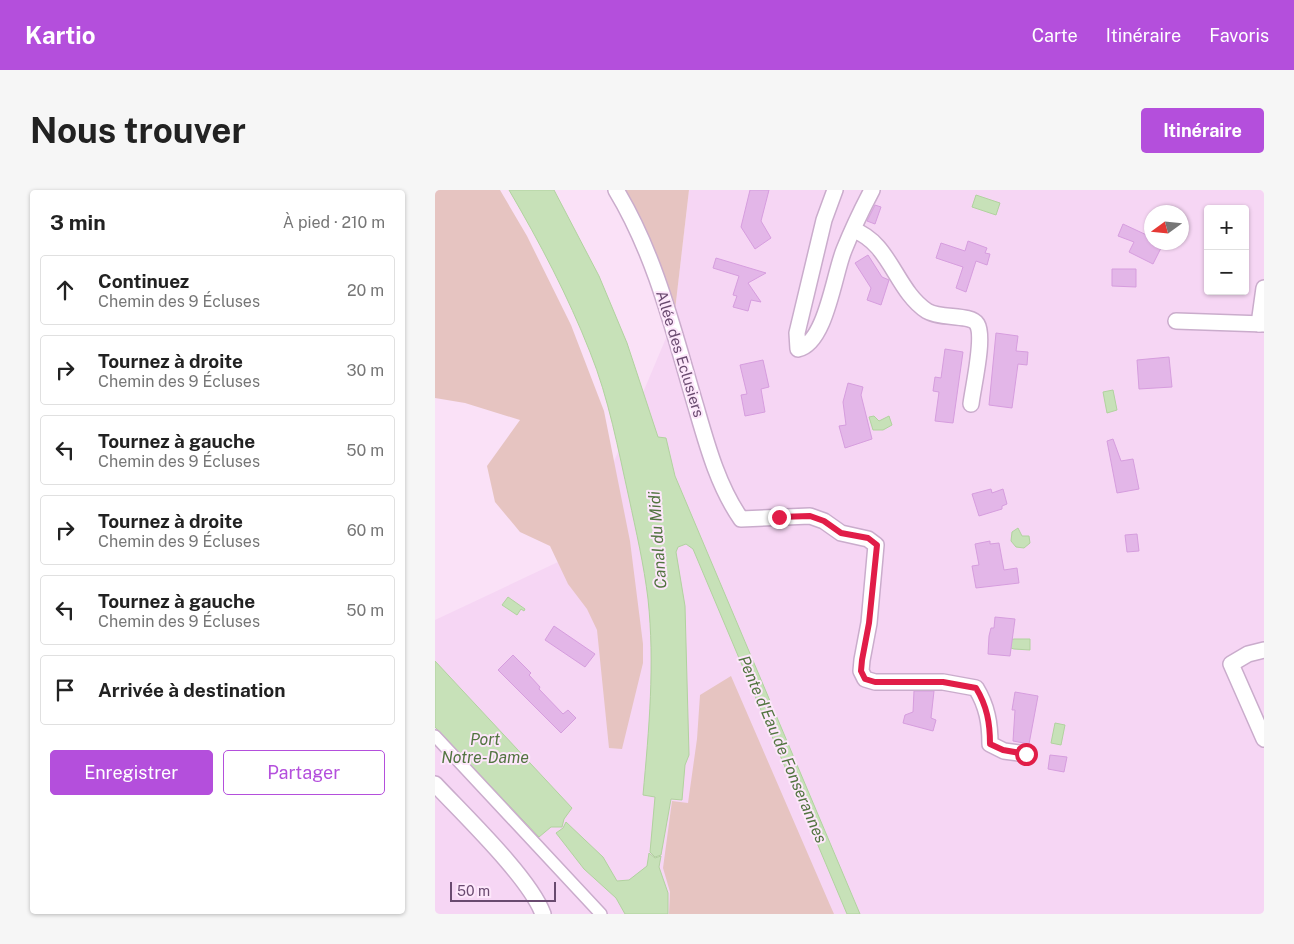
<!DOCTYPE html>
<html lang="fr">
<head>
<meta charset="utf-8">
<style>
	:root { --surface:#fff; --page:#f6f6f6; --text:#222; --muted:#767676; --line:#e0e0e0; --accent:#b44fdc }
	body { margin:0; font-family:"Public Sans",sans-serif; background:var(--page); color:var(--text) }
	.controls { position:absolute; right:15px; top:15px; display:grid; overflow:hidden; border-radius:5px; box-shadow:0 1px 4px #0004 }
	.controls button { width:45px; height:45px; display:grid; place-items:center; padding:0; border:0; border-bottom:1px solid var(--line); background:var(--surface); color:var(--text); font:25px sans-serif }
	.compass { position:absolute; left:709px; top:15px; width:45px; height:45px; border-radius:50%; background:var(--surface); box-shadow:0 1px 4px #0004; rotate:255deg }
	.scale { position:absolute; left:15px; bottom:12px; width:106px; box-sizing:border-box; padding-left:5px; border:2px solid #694a6f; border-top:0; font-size:14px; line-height:18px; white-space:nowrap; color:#694a6f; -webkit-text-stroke:4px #fde7fb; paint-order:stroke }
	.stop { position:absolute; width:15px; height:15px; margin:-11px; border:4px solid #e11d48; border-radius:50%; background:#fff }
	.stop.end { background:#e11d48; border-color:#fff; box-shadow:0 1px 5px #0008 }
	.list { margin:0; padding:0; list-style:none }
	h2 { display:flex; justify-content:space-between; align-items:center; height:65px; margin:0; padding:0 20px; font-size:21px }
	h2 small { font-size:16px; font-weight:400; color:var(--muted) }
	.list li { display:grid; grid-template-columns:32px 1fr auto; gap:15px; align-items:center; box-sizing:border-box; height:70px; margin:0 10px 10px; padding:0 10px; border:1px solid var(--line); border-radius:5px }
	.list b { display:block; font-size:19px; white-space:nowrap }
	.list p { margin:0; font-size:16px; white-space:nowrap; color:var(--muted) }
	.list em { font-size:16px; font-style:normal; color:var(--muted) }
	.actions { display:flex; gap:10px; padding:15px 20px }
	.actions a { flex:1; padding:11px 0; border:1px solid var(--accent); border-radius:5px; text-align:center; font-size:18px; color:var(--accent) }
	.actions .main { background:var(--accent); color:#fff }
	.icon { flex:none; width:28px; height:28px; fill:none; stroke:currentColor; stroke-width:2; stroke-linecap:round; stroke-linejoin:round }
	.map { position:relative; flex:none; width:829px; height:724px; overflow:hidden; border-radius:5px }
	header { display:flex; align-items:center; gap:30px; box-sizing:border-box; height:70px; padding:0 25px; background:var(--accent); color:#fff }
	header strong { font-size:24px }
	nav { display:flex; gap:28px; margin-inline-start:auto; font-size:18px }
	.intro { display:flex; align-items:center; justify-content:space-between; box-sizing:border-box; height:120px; padding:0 30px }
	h1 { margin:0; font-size:35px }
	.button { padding:12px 22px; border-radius:5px; background:var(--accent); color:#fff; font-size:18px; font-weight:700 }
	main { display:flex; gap:30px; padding:0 30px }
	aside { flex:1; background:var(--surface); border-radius:5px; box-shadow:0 1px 4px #0004 }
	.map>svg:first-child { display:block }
	.residential { fill:#f6d6f4; fill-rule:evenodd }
	.green { fill:#e6c4c1 }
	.water { fill:#c7e1b8; stroke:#b1d29f }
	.building { fill:#e3b6e8; stroke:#d69dde }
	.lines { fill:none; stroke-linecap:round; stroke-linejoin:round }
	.pedestrian-casing { stroke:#caaccc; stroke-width:14 }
	.minor-casing { stroke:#caaccc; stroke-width:18 }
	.pedestrian { stroke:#fff; stroke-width:11 }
	.minor { stroke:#fff; stroke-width:15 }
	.route { stroke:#e11d48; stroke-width:6 }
	.labels { text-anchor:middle; stroke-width:4; stroke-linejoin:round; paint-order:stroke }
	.street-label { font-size:15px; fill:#694a6f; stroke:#fde7fb }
	.water-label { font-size:16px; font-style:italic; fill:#527440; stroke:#fde7fb }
</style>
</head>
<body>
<header>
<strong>Kartio</strong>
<nav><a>Carte</a><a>Itinéraire</a><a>Favoris</a></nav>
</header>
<div class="intro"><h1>Nous trouver</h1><a class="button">Itinéraire</a></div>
<main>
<aside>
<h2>3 min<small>À pied · 210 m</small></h2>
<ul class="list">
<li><svg class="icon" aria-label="ahead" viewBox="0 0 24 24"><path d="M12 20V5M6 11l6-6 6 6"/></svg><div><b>Continuez</b><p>Chemin des 9 Écluses</p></div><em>20 m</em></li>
<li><svg class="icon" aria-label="right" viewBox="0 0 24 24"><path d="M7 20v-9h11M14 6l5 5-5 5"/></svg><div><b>Tournez à droite</b><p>Chemin des 9 Écluses</p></div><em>30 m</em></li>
<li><svg class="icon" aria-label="left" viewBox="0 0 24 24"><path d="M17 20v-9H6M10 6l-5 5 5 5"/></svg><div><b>Tournez à gauche</b><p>Chemin des 9 Écluses</p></div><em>50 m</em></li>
<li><svg class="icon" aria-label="right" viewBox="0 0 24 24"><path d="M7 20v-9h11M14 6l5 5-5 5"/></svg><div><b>Tournez à droite</b><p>Chemin des 9 Écluses</p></div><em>60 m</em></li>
<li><svg class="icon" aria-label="left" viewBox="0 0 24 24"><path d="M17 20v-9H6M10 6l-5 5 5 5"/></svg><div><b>Tournez à gauche</b><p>Chemin des 9 Écluses</p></div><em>50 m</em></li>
<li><svg class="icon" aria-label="arrive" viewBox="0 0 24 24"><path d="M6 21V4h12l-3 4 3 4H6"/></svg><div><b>Arrivée à destination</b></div></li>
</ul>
<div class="actions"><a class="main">Enregistrer</a><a>Partager</a></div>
</aside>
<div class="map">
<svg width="829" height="724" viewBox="0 0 829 724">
	<rect width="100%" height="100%" fill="#fae1f7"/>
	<!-- residential -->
	<path class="residential" d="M254,0H829V724H0V430L140,364L239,129ZM773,19H810V101H773ZM716,22H746V52H716Z"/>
	<!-- green -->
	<g class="green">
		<polygon points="0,0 65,0 92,46 136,135 169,221 195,351 208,454 208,473 187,559 174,558 162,440 152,419 133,394 115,356 85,342 60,312 52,276 85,230 30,213 0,208"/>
		<polygon points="181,0 254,0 239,129"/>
		<polygon points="296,486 395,715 399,724 234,724 235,702 228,678 237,611 253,613 262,549 265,505"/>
	</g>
	<!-- water -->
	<g class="water">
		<path d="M74,0H119L164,86L192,153L223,247L231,248L240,286L425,724H412L258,359L251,354L243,357L241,362L250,416L254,565L250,575L247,610L236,609L226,665L220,667L215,662L220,607L208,605C214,539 220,474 213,409C209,375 201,341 194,308C183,259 174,209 155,162C133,106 105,53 74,0Z"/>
		<polygon points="541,5 565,13 561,25 537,17"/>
		<polygon points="678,200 682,220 672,223 668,202"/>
		<polygon points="439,226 444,231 454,226 457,235 448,240 438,240 434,227"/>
		<polygon points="583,338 587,346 594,346 595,353 589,358 581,357 576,351 577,342"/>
		<polygon points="73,407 90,419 89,421 86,419 82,425 67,415"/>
		<polygon points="579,449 595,449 595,460 579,459 570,456 571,451"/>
		<polygon points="0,471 137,618 129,629 127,637 116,637 104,647 0,537"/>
		<polygon points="620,533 630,535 626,555 616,553"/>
		<polygon points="131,632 168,667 182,691 194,690 212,676 214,663 220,668 226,666 224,677 233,703 233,724 190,724 181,708 149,679 121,643 128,638"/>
	</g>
	<!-- building -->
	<g class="building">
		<polygon points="315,0 334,0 326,31 336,48 320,59 306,37"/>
		<polygon points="440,15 446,17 440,34 432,31"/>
		<polygon points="688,34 716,47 716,52 729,52 718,74 694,62 699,52 683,46"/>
		<polygon points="533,51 552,58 550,63 555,64 552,75 541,71 531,102 521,98 528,77 501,68 506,53 530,61"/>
		<polygon points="433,65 447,87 454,90 446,115 432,110 436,98 420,73"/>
		<polygon points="281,68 331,83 313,93 326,112 316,110 313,121 298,117 302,106 298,105 304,86 278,78"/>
		<polygon points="677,79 701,79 701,97 677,96"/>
		<polygon points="561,143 583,146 581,161 593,162 592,175 583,174 577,218 554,215"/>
		<polygon points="510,159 528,162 518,233 500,231 504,202 498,201 500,187 506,188"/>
		<polygon points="734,167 737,197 704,199 702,170"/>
		<polygon points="328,170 334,197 326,199 330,222 310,226 306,205 312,204 305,175"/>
		<polygon points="413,193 428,197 426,205 437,249 410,258 404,236 411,235 408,212"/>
		<polygon points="678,249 686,271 698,269 704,299 682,303 672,251"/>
		<polygon points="556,299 557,303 568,299 572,314 567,316 567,319 544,326 537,304"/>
		<polygon points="702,344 704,361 692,362 690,345"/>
		<polygon points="555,351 555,354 564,353 569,380 582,378 584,393 541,398 537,376 544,375 540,354"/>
		<polygon points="560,427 580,429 575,466 553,464 554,446 556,438 559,438"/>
		<polygon points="119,436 160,464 150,477 110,450"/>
		<polygon points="78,465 96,483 94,485 105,497 104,499 128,524 133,520 141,528 126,543 63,480"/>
		<polygon points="479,501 499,501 496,528 501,530 498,541 468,533 470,525 478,522"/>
		<polygon points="580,502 603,506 594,554 578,551 580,520 577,520"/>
		<polygon points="615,565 632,567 629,582 613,579"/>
	</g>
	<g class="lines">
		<!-- pedestrian casing -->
		<g class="pedestrian-casing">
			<polyline id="pedestrian" points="0,546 166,724"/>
		</g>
		<!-- minor casing -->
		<g class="minor-casing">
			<g id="minor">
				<path d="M181,0C221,66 239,143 261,217C272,255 283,296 306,329L375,326L389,331L406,343L433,349L441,355L434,433L427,470L426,481L430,489L440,492H508L541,498C552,516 555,533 555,554L569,561L591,564"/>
				<path d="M400,0L389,30L362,143L363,159C391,153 399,84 409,60C417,40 427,19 437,0"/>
				<path d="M418,40C455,52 461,101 492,121C505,129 536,124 542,134C550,147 538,197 536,214"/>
				<polyline points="741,131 829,134"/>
				<polyline points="824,134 829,98"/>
				<polyline points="829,460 813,464 796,474 829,549"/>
				<path d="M0,594C28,624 95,688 108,724"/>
			</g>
		</g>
		<!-- pedestrian -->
		<use href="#pedestrian" class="pedestrian"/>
		<!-- minor -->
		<use href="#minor" class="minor"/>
	</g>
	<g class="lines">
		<!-- route -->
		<path class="route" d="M344,327L375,326L389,331L406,343L433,348L442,355L434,433L427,470L426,481L430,489L440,492H508L541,498C552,516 555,533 555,554L568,560L591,564"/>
	</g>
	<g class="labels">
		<!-- street labels -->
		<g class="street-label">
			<text transform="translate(245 164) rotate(73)" y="5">Allée des Eclusiers</text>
		</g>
		<!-- water labels -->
		<g class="water-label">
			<text transform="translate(222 350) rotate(-94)" y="6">Canal du Midi</text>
			<text x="50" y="555">Port<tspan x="50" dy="18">Notre-Dame</tspan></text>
			<text transform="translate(348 559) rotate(67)" y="6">Pente d'Eau de Fonserannes</text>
		</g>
	</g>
</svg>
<div class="controls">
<button>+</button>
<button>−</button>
</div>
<svg class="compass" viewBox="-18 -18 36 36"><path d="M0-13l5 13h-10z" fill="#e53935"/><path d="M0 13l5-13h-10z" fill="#767676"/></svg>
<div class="scale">50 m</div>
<div class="stop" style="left:591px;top:564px"></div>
<div class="stop end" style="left:344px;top:327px"></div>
</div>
</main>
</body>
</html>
